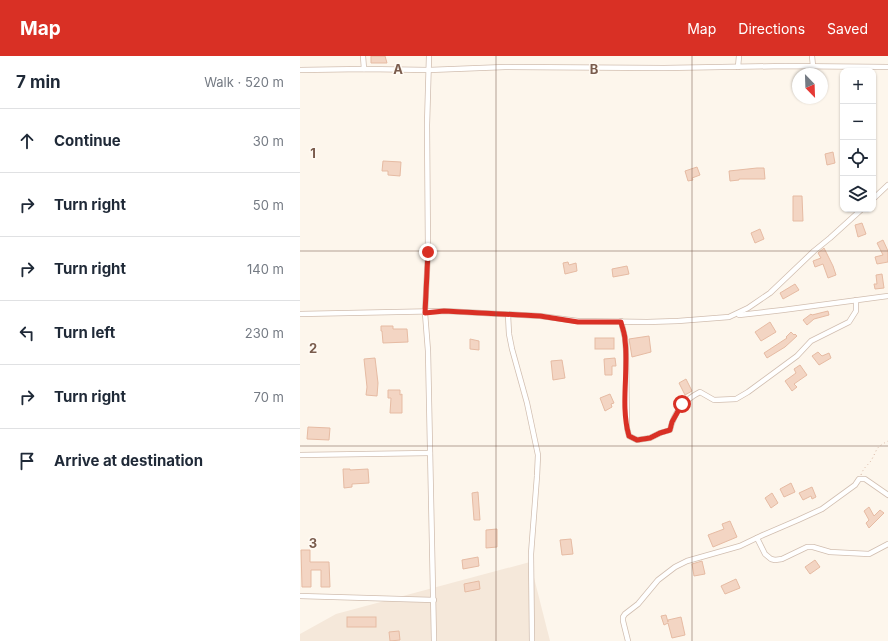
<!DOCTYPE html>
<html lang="en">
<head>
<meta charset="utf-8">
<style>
	:root { --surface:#fff; --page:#f2f2f3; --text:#1f2937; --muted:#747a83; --line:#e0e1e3; --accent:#d93025 }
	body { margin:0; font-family:Inter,sans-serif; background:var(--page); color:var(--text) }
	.controls { position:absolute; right:12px; top:12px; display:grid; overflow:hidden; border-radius:8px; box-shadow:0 1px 3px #0004 }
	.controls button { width:36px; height:36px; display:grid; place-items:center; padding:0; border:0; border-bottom:1px solid var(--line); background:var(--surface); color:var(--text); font:20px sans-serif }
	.compass { position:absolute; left:492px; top:12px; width:36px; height:36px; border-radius:50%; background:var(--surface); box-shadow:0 1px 3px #0004; rotate:157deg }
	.stop { position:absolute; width:12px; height:12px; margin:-9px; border:3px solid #d93025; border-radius:50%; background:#fff }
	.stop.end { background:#d93025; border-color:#fff; box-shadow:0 1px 4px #0008 }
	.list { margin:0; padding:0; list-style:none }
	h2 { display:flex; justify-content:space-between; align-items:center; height:52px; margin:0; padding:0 16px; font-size:17px }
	h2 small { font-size:13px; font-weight:400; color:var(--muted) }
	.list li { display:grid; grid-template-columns:26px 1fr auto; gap:12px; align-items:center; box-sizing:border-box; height:64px; padding:0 16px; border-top:1px solid var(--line) }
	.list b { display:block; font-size:15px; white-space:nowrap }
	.list em { font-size:13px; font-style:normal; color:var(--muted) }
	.icon { flex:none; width:22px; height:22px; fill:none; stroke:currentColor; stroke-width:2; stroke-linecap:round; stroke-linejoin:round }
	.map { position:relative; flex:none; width:588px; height:585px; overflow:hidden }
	header { display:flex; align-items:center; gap:24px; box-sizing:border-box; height:56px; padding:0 20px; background:var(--accent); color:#fff }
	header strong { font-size:19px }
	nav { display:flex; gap:22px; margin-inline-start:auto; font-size:14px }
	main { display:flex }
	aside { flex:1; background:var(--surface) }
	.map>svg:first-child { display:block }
	.residential { fill:#f5e8da }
	.building { fill:#f3d5c3; stroke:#e6bba3 }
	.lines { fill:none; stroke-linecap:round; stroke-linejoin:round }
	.street-casing { stroke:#d1beb0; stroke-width:6 }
	.path { stroke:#d9b8a5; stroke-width:1; stroke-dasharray:1 3; stroke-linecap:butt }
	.street { stroke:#fff; stroke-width:4.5 }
	.route { stroke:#d93025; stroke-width:5 }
	.grid { fill:none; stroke:#7a5c4d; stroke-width:1; stroke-opacity:0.55 }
	.grid-label { font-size:13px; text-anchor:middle; font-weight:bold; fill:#7a5c4d; stroke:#fffaf3; stroke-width:3; stroke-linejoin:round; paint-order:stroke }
</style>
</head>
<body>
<header>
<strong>Map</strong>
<nav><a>Map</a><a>Directions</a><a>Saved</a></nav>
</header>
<main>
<aside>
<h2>7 min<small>Walk · 520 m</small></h2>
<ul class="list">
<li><svg class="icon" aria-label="ahead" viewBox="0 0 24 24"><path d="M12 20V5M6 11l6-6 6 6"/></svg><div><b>Continue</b></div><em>30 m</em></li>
<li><svg class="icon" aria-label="right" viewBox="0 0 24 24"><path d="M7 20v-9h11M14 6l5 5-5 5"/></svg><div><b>Turn right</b></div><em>50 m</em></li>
<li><svg class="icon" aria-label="right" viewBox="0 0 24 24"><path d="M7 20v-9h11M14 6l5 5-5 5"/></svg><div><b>Turn right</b></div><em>140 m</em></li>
<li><svg class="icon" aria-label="left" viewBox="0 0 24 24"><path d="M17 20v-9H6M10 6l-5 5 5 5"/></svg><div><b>Turn left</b></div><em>230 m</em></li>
<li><svg class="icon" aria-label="right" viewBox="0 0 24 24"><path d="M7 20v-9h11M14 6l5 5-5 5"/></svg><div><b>Turn right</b></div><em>70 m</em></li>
<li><svg class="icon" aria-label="arrive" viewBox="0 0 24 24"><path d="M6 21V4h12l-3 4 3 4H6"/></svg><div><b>Arrive at destination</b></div></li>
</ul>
</aside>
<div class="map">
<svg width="588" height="585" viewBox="0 0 588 585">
	<rect width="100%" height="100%" fill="#fdf6ec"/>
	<!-- residential -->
	<polygon class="residential" points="230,506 250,585 0,585 0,578 36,558"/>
	<!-- building -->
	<g class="building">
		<polygon points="71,0 85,0 87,7 71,7"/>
		<polygon points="533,96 535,107 527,109 525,98"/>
		<polygon points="83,105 101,106 100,120 88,119 88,115 82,115"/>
		<polygon points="397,111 400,119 392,122 393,124 388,125 385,115"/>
		<polygon points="457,112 464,112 465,123 439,123 439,124 430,125 429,115"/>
		<polygon points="493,140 502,140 503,165 493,165"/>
		<polygon points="562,167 566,178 558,181 555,169"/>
		<polygon points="460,173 464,183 455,187 451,177"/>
		<polygon points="583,184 588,195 588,206 577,208 575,201 583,199 577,187"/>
		<polygon points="524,192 533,210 536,219 528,222 523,208 515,211 513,205 521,202 518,197"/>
		<polygon points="268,206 269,209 276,207 277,215 265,218 263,207"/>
		<polygon points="327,210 329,218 313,221 312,213"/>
		<polygon points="582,218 584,232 575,233 574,228 577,228 576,219"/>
		<polygon points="495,228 499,234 483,243 480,237"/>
		<polygon points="528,255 529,259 514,263 507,269 503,264 511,258 512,259"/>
		<polygon points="470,266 476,276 461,285 455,276"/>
		<polygon points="81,270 93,270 93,273 107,273 108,286 83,287 82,275 81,275"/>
		<polygon points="491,276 494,279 495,278 497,280 485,291 467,302 464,297 487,282 486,281"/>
		<polygon points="349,280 351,296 332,301 329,283"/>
		<rect x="295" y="282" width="19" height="11"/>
		<polygon points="170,283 179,285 179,294 170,293"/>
		<polygon points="518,296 522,300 529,297 531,302 519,309 512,300"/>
		<polygon points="75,302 78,327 77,340 66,339 67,331 64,303"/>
		<polygon points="315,302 316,310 312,310 312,319 305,319 304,303"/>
		<polygon points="262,304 265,322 253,324 251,305"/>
		<polygon points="500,309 507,319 494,328 497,331 492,335 485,325 496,317 494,313"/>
		<polygon points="386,323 392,335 385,339 379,327"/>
		<polygon points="88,334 100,334 100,339 102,338 102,357 90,357 91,342 88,342"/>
		<polygon points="310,338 314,347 311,348 312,351 305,355 300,342"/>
		<polygon points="8,371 30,372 29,384 7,383"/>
		<polygon points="43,413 50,413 50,414 68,413 69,427 52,428 52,431 44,432"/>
		<polygon points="491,427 495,436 484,441 480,433"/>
		<polygon points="512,431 516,441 512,443 511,440 503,444 499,437"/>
		<polygon points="178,436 180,464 174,464 172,437"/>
		<polygon points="472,437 478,447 471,452 465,442"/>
		<polygon points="569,451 574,460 580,454 584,457 569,472 566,467 569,464 564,455"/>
		<polygon points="430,465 437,481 413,491 408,479 424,473 422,468"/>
		<polygon points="197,473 197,491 186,492 186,474"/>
		<polygon points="271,483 273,498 262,499 260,484"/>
		<polygon points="1,494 10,494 10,506 29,506 30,531 21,531 21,514 11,514 11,531 2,531"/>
		<polygon points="178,501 179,510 163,513 162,504"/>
		<polygon points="515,504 520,511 510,518 505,511"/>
		<polygon points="402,505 405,518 394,520 392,508"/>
		<polygon points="436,523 440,532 425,538 421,530"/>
		<polygon points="179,525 180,533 165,536 164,528"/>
		<polygon points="366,559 368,566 368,564 381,561 385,579 372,582 368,567 364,569 361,560"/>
		<rect x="47" y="561" width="29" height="10"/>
		<polygon points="99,575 100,584 90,585 89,576"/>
	</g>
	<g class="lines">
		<!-- street casing -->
		<g class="street-casing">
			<g id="street">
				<polyline points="63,0 64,13"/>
				<polyline points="129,0 127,69 128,196 125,257 128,295 134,585"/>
				<polyline points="512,0 513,10"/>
				<polyline points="438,11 439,0"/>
				<polyline points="0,14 64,13 129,14 205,11 364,12 485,10 588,11"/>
				<polyline points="573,143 588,129"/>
				<polyline points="0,258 145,255 240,260 278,265 347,266 378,265 429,261 448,252 470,237 514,195 530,182 562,153"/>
				<polyline points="208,259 209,278 212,293 227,347 238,399 237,420 231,498 232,585"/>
				<polyline points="439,259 483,254 588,240"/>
				<path d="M321,265L325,282L326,295L327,372L329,380L337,384L350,382L360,377L370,374C374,356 384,344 400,336L414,344L436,343L448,336L497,300L511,285L549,266L556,255V244"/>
				<polyline points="0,399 130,397"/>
				<polyline points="457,482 465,498 471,503 475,504 482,503 507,491 513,491 530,496 569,498 588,488"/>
				<polyline points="0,540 134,544"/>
				<polyline points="328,585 323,565 323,561 325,558 338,548 358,524 375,511 387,505 440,490 463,479 498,464 522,453 555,429 559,423 565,423 588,439"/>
			</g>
		</g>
		<!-- path -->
		<path class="path" d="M561,419C564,410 569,409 572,403C578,392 575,392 588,385"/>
		<!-- street -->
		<use href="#street" class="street"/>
	</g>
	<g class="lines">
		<!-- route -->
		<path class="route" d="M128,196L125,257L144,255L240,260L278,266H321C322,271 325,278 325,284C329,315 320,349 329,380L337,384L350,382L360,377L370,374L372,366L382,348"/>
	</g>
	<!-- grid -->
	<path class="grid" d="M196,0V585M392,0V585M0,195H588M0,390H588"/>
	<g class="grid-label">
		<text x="98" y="18">A</text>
		<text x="294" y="18">B</text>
		<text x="13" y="102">1</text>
		<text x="13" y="297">2</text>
		<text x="13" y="492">3</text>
	</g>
</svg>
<div class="controls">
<button>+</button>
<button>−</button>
<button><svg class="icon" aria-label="locate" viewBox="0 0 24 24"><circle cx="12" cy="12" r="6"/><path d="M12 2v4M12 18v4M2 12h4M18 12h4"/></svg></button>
<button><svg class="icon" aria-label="layers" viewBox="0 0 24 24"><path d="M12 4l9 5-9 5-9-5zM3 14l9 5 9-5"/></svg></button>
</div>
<svg class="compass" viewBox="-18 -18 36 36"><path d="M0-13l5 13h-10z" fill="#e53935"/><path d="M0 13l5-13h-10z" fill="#747a83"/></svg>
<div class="stop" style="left:382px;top:348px"></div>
<div class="stop end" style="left:128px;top:196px"></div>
</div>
</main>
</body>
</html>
